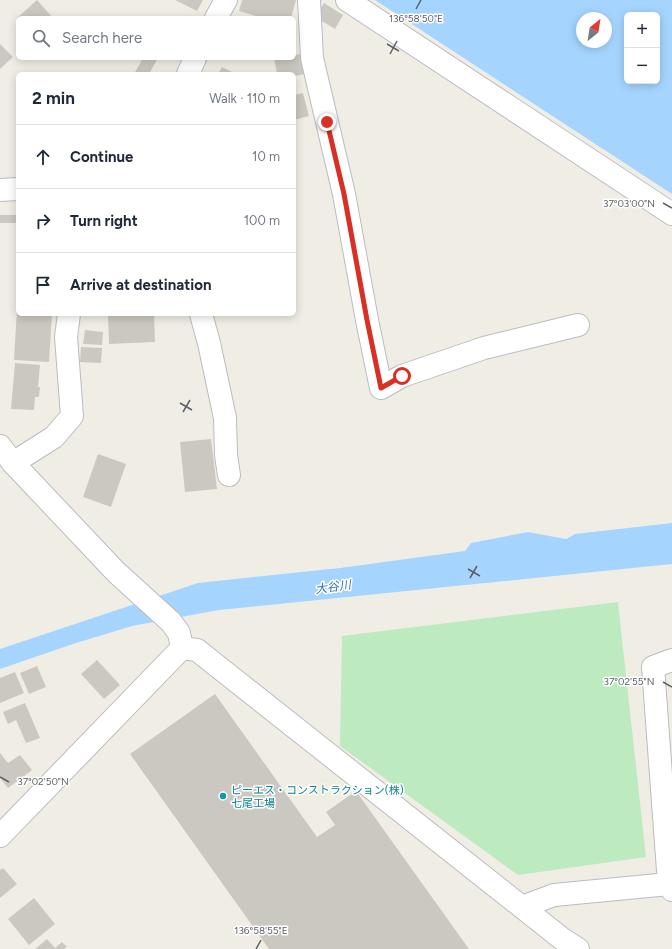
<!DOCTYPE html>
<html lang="en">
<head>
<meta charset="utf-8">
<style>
	:root { --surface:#fff; --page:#f2f2f3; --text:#1f2937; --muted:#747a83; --line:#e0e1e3 }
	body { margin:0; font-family:Figtree,"Noto Sans JP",sans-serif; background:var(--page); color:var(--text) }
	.controls { position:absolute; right:12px; top:12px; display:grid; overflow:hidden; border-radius:6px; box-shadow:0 2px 10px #0003 }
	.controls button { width:36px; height:36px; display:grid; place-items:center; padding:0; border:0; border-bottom:1px solid var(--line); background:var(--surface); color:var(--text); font:20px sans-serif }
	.compass { position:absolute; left:576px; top:12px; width:36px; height:36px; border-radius:50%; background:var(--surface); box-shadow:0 2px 10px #0003; rotate:30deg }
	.stop { position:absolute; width:12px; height:12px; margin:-9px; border:3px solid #d93025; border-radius:50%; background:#fff }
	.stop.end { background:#d93025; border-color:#fff; box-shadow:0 1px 4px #0008 }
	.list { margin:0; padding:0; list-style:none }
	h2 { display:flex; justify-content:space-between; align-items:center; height:52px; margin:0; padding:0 16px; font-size:17px }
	h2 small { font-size:13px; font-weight:400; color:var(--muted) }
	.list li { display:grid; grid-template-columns:26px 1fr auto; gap:12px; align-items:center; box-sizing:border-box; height:64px; padding:0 16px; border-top:1px solid var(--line) }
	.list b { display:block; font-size:15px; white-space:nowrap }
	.list em { font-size:13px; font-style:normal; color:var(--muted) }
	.icon { flex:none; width:22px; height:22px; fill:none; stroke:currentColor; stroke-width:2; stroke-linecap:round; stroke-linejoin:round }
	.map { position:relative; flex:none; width:672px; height:949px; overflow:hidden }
	.search { position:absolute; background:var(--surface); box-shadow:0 2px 10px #0003; left:16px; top:16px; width:280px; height:44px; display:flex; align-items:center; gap:10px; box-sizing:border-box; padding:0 14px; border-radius:6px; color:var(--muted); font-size:15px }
	.panel { position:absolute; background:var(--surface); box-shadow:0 2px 10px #0003; left:16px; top:72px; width:280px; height:244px; border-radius:6px }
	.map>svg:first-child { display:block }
	.green { fill:#beeabf }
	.water { fill:#a5d5ff; fill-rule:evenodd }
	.building { fill:#cbc8c1 }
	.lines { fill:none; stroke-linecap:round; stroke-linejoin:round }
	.minor-casing { stroke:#b9bcc1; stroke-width:24 }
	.minor { stroke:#fff; stroke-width:22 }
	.route { stroke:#d93025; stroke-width:5 }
	.ticks { fill:none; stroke:#5c6066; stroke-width:1.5 }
	.culture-dot { fill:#0f9aa8; stroke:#fff; stroke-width:1.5 }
	.labels { text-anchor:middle; stroke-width:3; stroke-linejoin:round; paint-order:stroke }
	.culture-label { font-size:11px; fill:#0d838f; stroke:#fff; text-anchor:start }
	.water-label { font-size:12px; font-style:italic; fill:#3774bc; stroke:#fff }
	.ticks-label { font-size:10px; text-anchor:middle; fill:#5c6066; stroke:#fff; stroke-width:3; stroke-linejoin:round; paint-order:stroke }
</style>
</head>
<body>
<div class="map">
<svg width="672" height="949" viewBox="0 0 672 949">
	<rect width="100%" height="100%" fill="#f0eee4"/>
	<!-- green -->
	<polygon class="green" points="618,602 646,857 518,875 340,746 342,636"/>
	<!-- water -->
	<g class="water">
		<path d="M375,0H672V194ZM627,15H657V81H627ZM582,18H606V42H582Z"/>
		<polygon points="672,523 672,564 219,610 132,626 73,644 0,669 0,649 198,583 340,568 465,551 471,543 528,532 566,539 575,534"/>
	</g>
	<!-- building -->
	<g class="building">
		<polygon points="37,0 53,18 17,18"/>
		<polygon points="175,0 203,0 197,11"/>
		<polygon points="242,0 296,0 291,18 263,18 239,11"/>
		<polygon points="324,3 343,15 335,29 315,17"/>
		<polygon points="0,44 13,57 0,69"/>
		<polygon points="301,54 305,74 294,76 294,74 277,74 274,58 294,58 294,55"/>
		<polygon points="143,58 158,58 149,74 134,74"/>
		<polygon points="222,67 236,74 218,74"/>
		<polygon points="303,93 309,116 294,120 294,95"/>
		<rect x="0" y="215" width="18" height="8"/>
		<polygon points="17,309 18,309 18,314 52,314 49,362 14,360"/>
		<polygon points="108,314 154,314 155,342 109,344"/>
		<polygon points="85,330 103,332 102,345 83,344"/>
		<polygon points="81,347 102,348 101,363 80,362"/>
		<polygon points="15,363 40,365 38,387 40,387 39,397 35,397 34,410 11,409"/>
		<polygon points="211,439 217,489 185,492 180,442"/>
		<polygon points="98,454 126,464 111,507 83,497"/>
		<polygon points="97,660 120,685 104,699 81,674"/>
		<polygon points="37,666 46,687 29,694 20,673"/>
		<polygon points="15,672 24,693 0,703 0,678"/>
		<polygon points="215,694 317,837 335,825 326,812 356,791 469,949 269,949 130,754"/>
		<polygon points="25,703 40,738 26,743 16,720 8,724 3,712"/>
		<polygon points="0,753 8,763 20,755 32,770 8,788 0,778"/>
		<polygon points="3,868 17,884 0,898 0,870"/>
		<polygon points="34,898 55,924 29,945 8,919"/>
		<polygon points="47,939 55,948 62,942 67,947 64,949 35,949"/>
	</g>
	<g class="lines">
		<!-- minor casing -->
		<g class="minor-casing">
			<g id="minor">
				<polyline points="309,0 312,58 344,194 367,320 381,388 402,376 484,348 578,325"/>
				<polyline points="347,0 672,214"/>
				<polyline points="216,18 226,0"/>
				<polyline points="188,74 195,58"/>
				<polyline points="0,190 18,189"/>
				<polyline points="201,314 209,343 225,418 226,455 229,475"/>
				<polyline points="0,446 13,463 116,572 171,622 179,633 182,648"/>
				<polyline points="13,463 54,437 72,416 66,337 69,314"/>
				<polyline points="182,648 197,650 561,938 578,949"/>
				<polyline points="672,660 653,667 669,884 672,890"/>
				<polyline points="0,836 182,648"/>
				<polyline points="522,907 554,895 669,884"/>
			</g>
		</g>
		<!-- minor -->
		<use href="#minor" class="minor"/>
	</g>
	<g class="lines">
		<!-- route -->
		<polyline class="route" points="327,122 344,194 367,320 381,388 402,376"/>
	</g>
	<!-- ticks -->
	<path class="ticks" d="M416,9L421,0M387,44L399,51M390,54L397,41M663,203L672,208M180,403L192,410M183,412L190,400M468,569L480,576M470,578L477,566M663,682L672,687M0,777L9,782M256,949L261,940"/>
	<!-- markers -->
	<circle class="culture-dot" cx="223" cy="796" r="4"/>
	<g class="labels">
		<!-- culture labels -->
		<g class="culture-label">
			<text x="231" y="794">ピーエス・コンストラクション(株)<tspan x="231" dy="13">七尾工場</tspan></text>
		</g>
		<!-- water labels -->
		<g class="water-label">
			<text transform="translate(333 587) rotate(-8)" y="4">大谷川</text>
		</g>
	</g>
	<g class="ticks-label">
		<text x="416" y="22">136°58'50"E</text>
		<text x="629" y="207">37°03'00"N</text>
		<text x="629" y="685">37°02'55"N</text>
		<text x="43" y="785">37°02'50"N</text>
		<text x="261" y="934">136°58'55"E</text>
	</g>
</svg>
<div class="controls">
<button>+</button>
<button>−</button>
</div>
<svg class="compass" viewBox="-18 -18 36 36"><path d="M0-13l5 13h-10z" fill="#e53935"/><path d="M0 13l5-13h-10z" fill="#747a83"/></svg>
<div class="stop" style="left:402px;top:376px"></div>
<div class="stop end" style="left:327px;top:122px"></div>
<div class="search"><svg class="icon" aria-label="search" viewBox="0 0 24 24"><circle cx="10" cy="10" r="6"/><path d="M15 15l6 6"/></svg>Search here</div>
<section class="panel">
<h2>2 min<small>Walk · 110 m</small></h2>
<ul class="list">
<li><svg class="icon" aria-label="ahead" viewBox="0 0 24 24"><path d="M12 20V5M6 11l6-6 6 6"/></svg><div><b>Continue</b></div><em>10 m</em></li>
<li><svg class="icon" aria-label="right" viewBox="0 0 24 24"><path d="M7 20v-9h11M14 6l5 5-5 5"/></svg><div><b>Turn right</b></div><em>100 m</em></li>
<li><svg class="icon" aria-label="arrive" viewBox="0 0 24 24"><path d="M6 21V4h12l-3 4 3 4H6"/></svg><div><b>Arrive at destination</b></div></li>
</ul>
</section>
</div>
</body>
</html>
